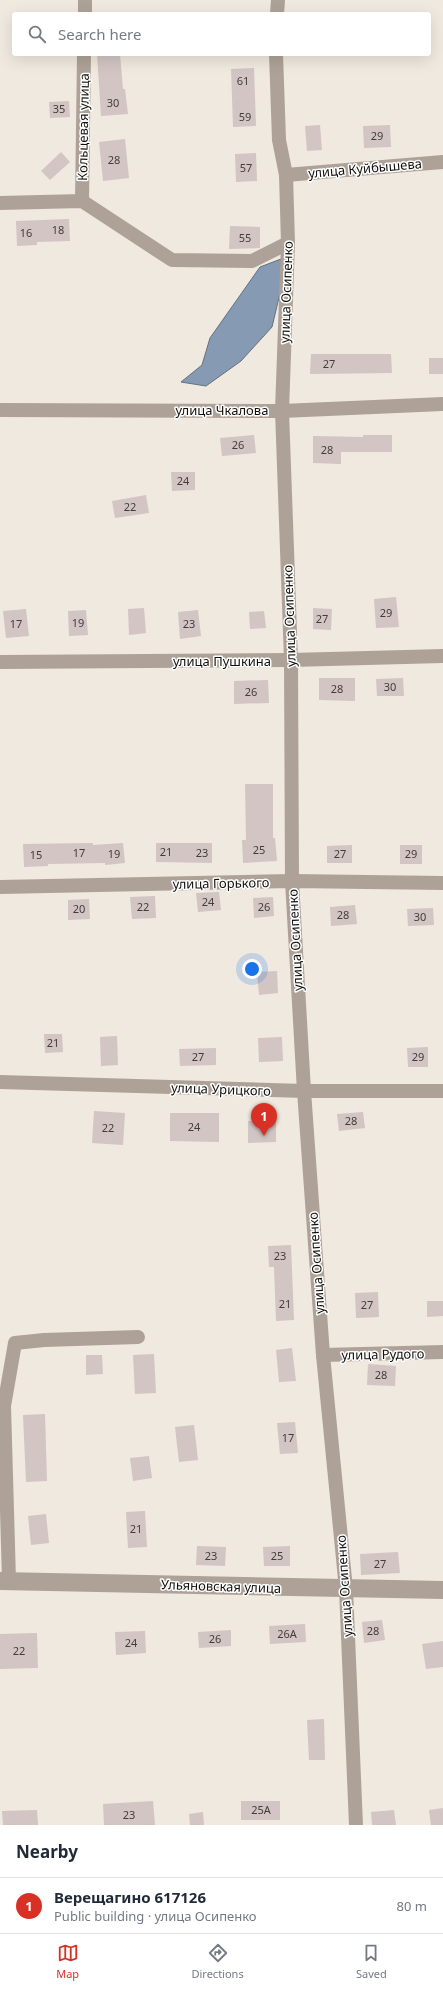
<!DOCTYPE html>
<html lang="en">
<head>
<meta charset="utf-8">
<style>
	:root { --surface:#fff; --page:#f2f2f3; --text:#1f2937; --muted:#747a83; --line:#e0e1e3; --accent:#d93025 }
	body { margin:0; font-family:"Noto Sans",sans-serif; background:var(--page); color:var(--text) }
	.you { position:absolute; left:252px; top:969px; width:14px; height:14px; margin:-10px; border:3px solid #fff; border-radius:50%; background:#1a73e8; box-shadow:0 0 0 6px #1a73e833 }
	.badge { display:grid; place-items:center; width:26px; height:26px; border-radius:50%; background:var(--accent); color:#fff; font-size:13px; font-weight:700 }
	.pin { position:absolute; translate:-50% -33px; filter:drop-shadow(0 1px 2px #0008) }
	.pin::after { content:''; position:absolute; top:21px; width:14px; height:12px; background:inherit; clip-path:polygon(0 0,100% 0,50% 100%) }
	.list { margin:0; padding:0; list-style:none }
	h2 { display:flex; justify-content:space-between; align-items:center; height:52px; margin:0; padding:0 16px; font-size:17px }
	h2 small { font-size:13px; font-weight:400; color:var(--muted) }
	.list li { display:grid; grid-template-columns:26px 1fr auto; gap:12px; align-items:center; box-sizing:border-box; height:56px; padding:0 16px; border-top:1px solid var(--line) }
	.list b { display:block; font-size:15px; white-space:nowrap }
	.list p { margin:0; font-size:13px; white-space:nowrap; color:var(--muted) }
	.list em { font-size:13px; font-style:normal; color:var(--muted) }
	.icon { flex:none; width:22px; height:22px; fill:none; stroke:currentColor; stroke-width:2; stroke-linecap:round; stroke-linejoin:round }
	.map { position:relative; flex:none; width:443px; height:1825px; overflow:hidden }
	.search { position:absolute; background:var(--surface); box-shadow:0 4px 16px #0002; left:12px; right:12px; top:12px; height:44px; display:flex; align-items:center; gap:10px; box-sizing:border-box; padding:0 14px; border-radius:4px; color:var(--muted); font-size:15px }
	.sheet { height:108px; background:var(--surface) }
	nav { display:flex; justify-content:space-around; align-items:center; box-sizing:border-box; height:56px; border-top:1px solid var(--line); background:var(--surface); font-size:11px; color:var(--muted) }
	nav a { display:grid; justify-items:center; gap:2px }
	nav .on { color:var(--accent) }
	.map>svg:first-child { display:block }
	.water { fill:#869ab4; stroke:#637182 }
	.building { fill:#d2c5c4 }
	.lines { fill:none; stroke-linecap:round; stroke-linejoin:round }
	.minor { stroke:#aea298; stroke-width:14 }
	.tertiary { stroke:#aea298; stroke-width:18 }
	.labels { text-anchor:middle; stroke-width:3; stroke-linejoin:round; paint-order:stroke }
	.number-label { font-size:11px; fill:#413d3a }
	.street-label { font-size:13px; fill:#11100c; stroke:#fff }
</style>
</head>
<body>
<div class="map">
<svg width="443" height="1825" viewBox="0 0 443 1825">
	<rect width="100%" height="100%" fill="#efe9df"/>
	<!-- water -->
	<polygon class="water" points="281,259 281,289 272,327 241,361 206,386 181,382 202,365 210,338 260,267"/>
	<!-- building -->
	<g class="building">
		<polygon points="97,54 120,54 123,89 125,89 128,114 101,116"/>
		<polygon points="254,68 256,126 233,127 231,69"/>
		<polygon points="69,101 70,117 50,118 49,102"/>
		<polygon points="320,125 322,150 307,151 305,126"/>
		<polygon points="390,125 391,147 364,148 363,126"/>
		<polygon points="125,139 129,178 103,181 99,142"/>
		<polygon points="61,152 70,162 50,180 41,171"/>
		<polygon points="256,153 257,181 236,182 235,154"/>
		<polygon points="69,219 70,241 37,242 37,245 17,246 16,221"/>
		<polygon points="230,226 260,227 260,248 229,249"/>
		<polygon points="311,354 391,354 392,373 310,374"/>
		<rect x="429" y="358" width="14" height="16"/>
		<polygon points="254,435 256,453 222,456 220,438"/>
		<polygon points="363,435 392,435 392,452 341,452 341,464 313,463 313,436 363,437"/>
		<polygon points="171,472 195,472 195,490 172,491"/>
		<polygon points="146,495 149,513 115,518 112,501"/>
		<polygon points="396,597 399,627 376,628 374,599"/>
		<polygon points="144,608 146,633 129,635 128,609"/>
		<polygon points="313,608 332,609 331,630 313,629"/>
		<polygon points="26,609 29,636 6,638 3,611"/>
		<polygon points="86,610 88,635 69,636 68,611"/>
		<polygon points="198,610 201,636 180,639 178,612"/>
		<polygon points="264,611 266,628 250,629 249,612"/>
		<polygon points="319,678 355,678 355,701 319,700"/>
		<polygon points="403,678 404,696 377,696 376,679"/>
		<polygon points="268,680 269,703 234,704 234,681"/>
		<polygon points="245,784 273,784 273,838 275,838 277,861 243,863 242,840 246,840"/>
		<polygon points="93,843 93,845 123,843 125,863 105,865 105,863 48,864 48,866 24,867 23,844"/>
		<polygon points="156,843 212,843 212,863 156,862"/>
		<polygon points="352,845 352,863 327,863 327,846"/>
		<rect x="400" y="845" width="22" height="19"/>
		<polygon points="219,892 221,910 198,912 196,893"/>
		<polygon points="155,896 156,918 132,919 130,897"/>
		<polygon points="273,897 274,916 254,918 253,898"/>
		<polygon points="89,899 90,919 68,920 68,900"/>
		<polygon points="355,905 357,924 331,926 330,907"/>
		<polygon points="433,908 434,925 408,926 407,909"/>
		<polygon points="277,971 278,993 259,995 257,972"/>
		<polygon points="44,1034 62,1034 63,1052 45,1053"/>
		<polygon points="117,1036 118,1065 101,1066 100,1037"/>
		<polygon points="282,1037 283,1061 259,1062 258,1038"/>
		<polygon points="428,1047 428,1067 408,1067 407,1048"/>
		<polygon points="216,1048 216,1065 180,1066 179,1049"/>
		<polygon points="94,1111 125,1113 123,1145 92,1143"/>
		<polygon points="363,1112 365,1128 339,1131 337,1114"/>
		<polygon points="170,1113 219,1113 219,1142 170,1141"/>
		<polygon points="276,1120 276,1142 248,1143 248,1121"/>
		<polygon points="291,1245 294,1320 276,1321 274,1267 269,1267 268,1246"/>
		<polygon points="378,1292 379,1317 356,1318 355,1293"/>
		<polygon points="427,1301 443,1301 443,1316 427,1317"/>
		<polygon points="292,1348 296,1381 279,1382 276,1350"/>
		<polygon points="154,1354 156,1393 135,1394 133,1355"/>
		<polygon points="86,1355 102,1355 103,1374 86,1375"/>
		<polygon points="368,1364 396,1366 395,1386 367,1385"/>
		<polygon points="45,1414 47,1481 26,1482 23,1415"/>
		<polygon points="295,1422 298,1453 280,1454 277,1423"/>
		<polygon points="194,1425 198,1460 179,1462 175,1427"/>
		<polygon points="149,1456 152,1478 133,1481 130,1458"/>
		<polygon points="145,1511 147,1547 128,1548 126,1512"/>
		<polygon points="46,1514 49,1543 31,1545 28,1516"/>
		<polygon points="197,1546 226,1547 225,1566 196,1565"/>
		<polygon points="290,1546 290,1566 264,1566 263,1547"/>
		<polygon points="398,1552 400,1573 361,1575 360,1554"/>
		<polygon points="382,1620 385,1640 364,1643 362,1622"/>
		<polygon points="305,1624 306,1642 270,1644 269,1626"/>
		<polygon points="231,1630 231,1646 199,1648 198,1632"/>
		<polygon points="145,1631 146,1653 116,1655 115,1632"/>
		<polygon points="37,1633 38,1668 0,1669 0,1634"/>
		<polygon points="443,1641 443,1667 426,1669 422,1644"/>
		<polygon points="324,1719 325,1760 309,1760 307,1720"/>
		<polygon points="153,1801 155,1825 104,1825 103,1804"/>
		<rect x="241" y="1801" width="39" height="19"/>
		<polygon points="443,1808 443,1825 431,1825 429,1810"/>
		<polygon points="37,1810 38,1825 3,1825 2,1811"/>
		<polygon points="394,1810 396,1825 372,1825 371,1812"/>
		<polygon points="203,1812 204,1825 190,1825 189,1814"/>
	</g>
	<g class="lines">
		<!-- minor -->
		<g class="minor">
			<polyline points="85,14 85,0"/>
			<polyline points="277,14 278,0"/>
			<polyline points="276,54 279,140 286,175 288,243 282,411 291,660 292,881 304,1091 323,1355 346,1589 356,1825"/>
			<polyline points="286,175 443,162"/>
			<polyline points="82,201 84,54"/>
			<polyline points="0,203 82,201 172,260 252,261 288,243"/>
			<polyline points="0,410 282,411 443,404"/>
			<polyline points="0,662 291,660 443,656"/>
			<polyline points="0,887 292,881 443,883"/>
			<polyline points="0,1082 304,1091 443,1091"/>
			<polyline points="323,1355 443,1352"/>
			<polyline points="9,1580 4,1406 15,1343 44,1340 138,1337"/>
		</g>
		<!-- tertiary -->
		<polyline class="tertiary" points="0,1581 443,1590"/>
	</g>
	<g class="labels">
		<!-- number labels -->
		<g class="number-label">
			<text x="243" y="85">61</text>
			<text x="113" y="107">30</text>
			<text x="59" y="113">35</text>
			<text x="245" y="121">59</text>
			<text x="377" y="140">29</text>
			<text x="114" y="164">28</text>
			<text x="246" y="172">57</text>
			<text x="58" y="234">18</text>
			<text x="26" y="237">16</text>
			<text x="245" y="242">55</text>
			<text x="329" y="368">27</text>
			<text x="238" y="449">26</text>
			<text x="327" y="454">28</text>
			<text x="183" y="485">24</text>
			<text x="130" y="511">22</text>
			<text x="386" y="617">29</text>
			<text x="322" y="623">27</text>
			<text x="78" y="627">19</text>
			<text x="16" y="628">17</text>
			<text x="189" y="628">23</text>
			<text x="390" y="691">30</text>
			<text x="337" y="693">28</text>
			<text x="251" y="696">26</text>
			<text x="259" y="854">25</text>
			<text x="166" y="856">21</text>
			<text x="79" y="857">17</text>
			<text x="202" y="857">23</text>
			<text x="114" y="858">19</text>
			<text x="340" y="858">27</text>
			<text x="411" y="858">29</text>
			<text x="36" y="859">15</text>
			<text x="208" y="906">24</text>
			<text x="143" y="911">22</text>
			<text x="264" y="911">26</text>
			<text x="79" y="913">20</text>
			<text x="343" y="919">28</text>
			<text x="420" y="921">30</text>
			<text x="53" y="1047">21</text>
			<text x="198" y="1061">27</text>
			<text x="418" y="1061">29</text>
			<text x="351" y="1125">28</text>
			<text x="194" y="1131">24</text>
			<text x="108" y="1132">22</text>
			<text x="280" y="1260">23</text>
			<text x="285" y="1308">21</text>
			<text x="367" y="1309">27</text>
			<text x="381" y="1379">28</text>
			<text x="288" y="1442">17</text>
			<text x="136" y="1533">21</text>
			<text x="211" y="1560">23</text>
			<text x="277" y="1560">25</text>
			<text x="380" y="1568">27</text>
			<text x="373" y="1635">28</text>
			<text x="287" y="1638">26А</text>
			<text x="215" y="1643">26</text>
			<text x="131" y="1647">24</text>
			<text x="19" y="1655">22</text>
			<text x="261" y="1814">25А</text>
			<text x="129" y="1819">23</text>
		</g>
		<!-- street labels -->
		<g class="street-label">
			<text transform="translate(83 127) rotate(-89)" y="5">Кольцевая улица</text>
			<text transform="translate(365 168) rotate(-5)" y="5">улица Куйбышева</text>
			<text transform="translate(286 292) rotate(-88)" y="5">улица Осипенко</text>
			<text x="222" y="415">улица Чкалова</text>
			<text transform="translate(289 616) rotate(-92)" y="5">улица Осипенко</text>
			<text x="222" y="666">улица Пушкина</text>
			<text transform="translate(221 883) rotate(-1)" y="5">улица Горького</text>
			<text transform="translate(295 940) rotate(-93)" y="5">улица Осипенко</text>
			<text transform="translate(221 1089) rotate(2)" y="5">улица Урицкого</text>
			<text transform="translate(316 1263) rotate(-94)" y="5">улица Осипенко</text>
			<text transform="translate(383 1354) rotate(-1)" y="5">улица Рудого</text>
			<text transform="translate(221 1586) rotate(2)" y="5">Ульяновская улица</text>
			<text transform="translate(344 1586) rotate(-94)" y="5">улица Осипенко</text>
		</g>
	</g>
</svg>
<div class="you"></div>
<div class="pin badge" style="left:264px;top:1136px">1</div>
<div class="search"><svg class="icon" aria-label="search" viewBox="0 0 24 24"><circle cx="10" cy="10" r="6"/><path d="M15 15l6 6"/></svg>Search here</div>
</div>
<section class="sheet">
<h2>Nearby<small></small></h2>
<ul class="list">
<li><span class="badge">1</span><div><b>Верещагино 617126</b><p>Public building · улица Осипенко</p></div><em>80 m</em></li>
</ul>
</section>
<nav>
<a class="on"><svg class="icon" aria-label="map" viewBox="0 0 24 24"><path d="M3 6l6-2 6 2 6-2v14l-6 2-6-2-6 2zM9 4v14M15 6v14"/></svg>Map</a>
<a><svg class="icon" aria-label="directions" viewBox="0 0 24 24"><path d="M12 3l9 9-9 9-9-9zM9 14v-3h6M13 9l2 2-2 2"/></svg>Directions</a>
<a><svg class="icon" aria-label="saved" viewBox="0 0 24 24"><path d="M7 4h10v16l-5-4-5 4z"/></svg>Saved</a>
</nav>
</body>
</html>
